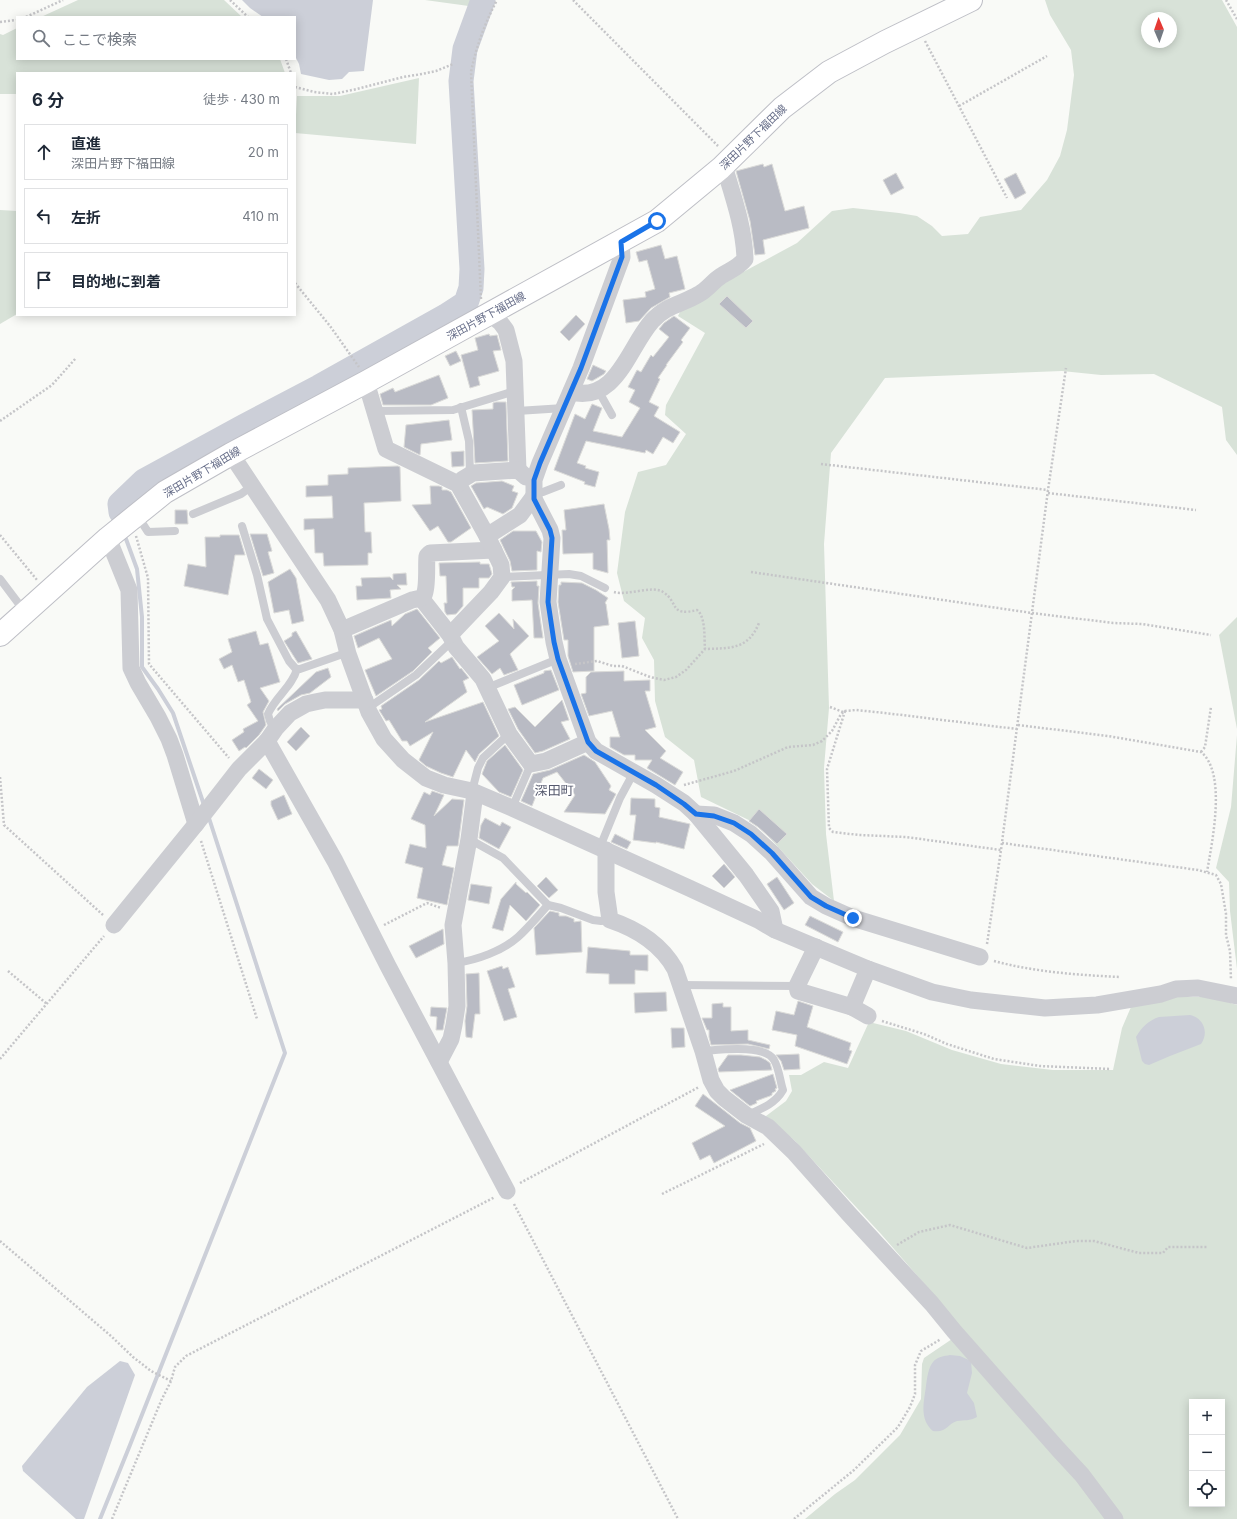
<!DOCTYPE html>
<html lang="ja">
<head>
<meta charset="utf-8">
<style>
	:root { --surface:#fff; --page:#f2f2f3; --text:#1f2937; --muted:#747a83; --line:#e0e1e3 }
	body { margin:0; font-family:Inter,"Noto Sans JP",sans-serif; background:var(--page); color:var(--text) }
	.controls { position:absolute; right:12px; bottom:12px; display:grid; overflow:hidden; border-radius:0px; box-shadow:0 2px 10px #0003 }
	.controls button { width:36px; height:36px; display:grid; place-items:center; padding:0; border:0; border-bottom:1px solid var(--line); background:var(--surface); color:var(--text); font:20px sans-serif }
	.compass { position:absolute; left:1141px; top:12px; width:36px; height:36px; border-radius:50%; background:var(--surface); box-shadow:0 2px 10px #0003; rotate:358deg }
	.stop { position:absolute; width:12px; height:12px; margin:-9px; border:3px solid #1a73e8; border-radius:50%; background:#fff }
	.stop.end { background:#1a73e8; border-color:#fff; box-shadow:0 1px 4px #0008 }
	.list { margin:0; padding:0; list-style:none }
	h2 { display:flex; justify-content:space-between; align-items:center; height:52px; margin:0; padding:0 16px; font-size:17px }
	h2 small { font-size:13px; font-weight:400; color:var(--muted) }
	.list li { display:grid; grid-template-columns:26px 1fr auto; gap:12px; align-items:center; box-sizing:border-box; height:56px; margin:0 8px 8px; padding:0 8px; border:1px solid var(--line); border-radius:0px }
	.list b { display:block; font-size:15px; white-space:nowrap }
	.list p { margin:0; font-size:13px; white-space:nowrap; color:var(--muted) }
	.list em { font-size:13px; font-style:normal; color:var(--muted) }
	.icon { flex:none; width:22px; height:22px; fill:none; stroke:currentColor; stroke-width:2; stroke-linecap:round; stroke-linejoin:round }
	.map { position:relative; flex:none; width:1237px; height:1519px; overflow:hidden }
	.search { position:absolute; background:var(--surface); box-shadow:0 2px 10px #0003; left:16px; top:16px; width:280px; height:44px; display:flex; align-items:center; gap:10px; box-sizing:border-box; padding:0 14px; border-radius:0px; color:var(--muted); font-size:15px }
	.panel { position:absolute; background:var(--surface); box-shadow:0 2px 10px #0003; left:16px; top:72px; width:280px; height:244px; border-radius:0px }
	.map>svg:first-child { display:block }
	.green { fill:#d8e2d8; fill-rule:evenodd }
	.water { fill:#cccfd8 }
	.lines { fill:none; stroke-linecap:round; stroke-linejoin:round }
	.stream { stroke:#cccfd8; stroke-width:4 }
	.river { stroke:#cccfd8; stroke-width:25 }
	.building { fill:#b9bbc4; stroke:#dbdbd9 }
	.secondary-casing { stroke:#bebfc6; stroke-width:24 }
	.path { stroke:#c5c5c8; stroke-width:2.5; stroke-dasharray:2 2; stroke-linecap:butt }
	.service { stroke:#cccdd2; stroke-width:8 }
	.minor { stroke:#cccdd2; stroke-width:17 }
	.secondary { stroke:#fff; stroke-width:22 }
	.route { stroke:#1a73e8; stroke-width:5 }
	.labels { text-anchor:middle; stroke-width:4; stroke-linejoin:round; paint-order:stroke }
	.street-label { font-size:11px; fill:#676e89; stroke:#fff }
	.quarter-label { font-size:13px; fill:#565a6e; stroke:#fff }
</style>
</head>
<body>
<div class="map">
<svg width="1237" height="1519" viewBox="0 0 1237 1519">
	<rect width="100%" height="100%" fill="#f9faf7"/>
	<!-- green -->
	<g class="green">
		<polygon points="78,0 224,0 242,17 41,17"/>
		<polygon points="425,0 479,0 476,7"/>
		<path d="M1045,0H1222L1237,27V455L1226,440L1222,407L1154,374L1101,375L1062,371L885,378L831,453L824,544L829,708L824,768L826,834L834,901L812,884L757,824L701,797L694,760L665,737L655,701L654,660L642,638L645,618L624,601L617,573L625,512L638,472L666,465L686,434L665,415L666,405L705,333L678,316L682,308L710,290L797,243L832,211L853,208L899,213L917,216L932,226L942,236L968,234L980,217L1021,210L1047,180L1060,156L1067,130L1074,75L1071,50L1050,15ZM1147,18H1171V42H1147Z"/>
		<polygon points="17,28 17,59 280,59 285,73 17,73 17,94 0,94 0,34 3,35"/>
		<polygon points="419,78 416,144 295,133 297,96 340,96"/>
		<polygon points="0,210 17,211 17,314 0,324"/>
		<polygon points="1237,617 1237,729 1219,635"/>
		<polygon points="1237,735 1237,969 1230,911 1229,882 1216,868 1231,807"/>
		<path d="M1175,997H1212L1237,1005V1519H805L835,1494L855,1480L900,1435L921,1399L922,1364L924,1358L952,1339L934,1295L881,1234L795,1141L779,1127L762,1119L786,1101L792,1091L789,1075H801L824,1062L848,1068L869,1022L906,1031L952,1050L1001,1064L1053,1070H1113L1122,1028L1131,1007ZM1192,1402H1222V1504H1192Z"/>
	</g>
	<!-- water -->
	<g class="water">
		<polygon points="242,0 373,0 364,71 349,72 342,79 329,80 301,74 299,64 295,56 295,17 263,17 250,8"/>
		<path d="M1190,1015C1204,1018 1209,1033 1201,1044L1170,1056L1149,1065L1145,1064L1142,1061L1136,1037C1141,1028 1149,1020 1159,1017Z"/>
		<path d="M950,1355L960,1356L971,1361L972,1373L967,1393L974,1403L977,1417C970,1421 964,1420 957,1421C947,1424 947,1433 933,1431C919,1419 924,1402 926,1386C927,1379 928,1368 933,1362C937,1357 944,1356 950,1355Z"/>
		<polygon points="120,1361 128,1363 135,1375 84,1519 76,1519 23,1471 22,1466 87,1387"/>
	</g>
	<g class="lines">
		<!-- stream -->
		<g class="stream">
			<polyline points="126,539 137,569 142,617 142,667 158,689 173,713 204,805"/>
			<polyline points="100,1519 130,1445 285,1053 208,815"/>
		</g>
		<!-- river -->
		<polyline class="river" points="121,512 120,504 144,481 243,427 319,387 446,316 466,303 471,288 472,269 461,81 465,49 483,0"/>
	</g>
	<!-- building -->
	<g class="building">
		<polygon points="763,164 764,167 772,164 785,211 804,206 809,228 763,240 765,254 755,255 750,221 736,171"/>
		<polygon points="896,173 904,188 891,195 883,180"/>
		<polygon points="1016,173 1026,193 1015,199 1004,179"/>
		<polygon points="661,245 665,259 677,256 685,289 669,293 670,297 651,308 639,321 626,323 623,300 646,297 645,292 655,289 647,260 639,262 636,252"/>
		<polygon points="727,296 753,321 746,328 719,304"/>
		<polygon points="576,315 585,324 569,341 560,332"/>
		<polygon points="674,316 690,328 681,340 683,342 666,365 667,365 658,378 660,379 649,402 659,407 654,416 680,432 673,443 663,437 653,454 646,450 645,453 586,441 577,463 586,466 585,468 599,472 595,487 584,484 585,482 554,470 575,414 585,419 592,404 602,408 593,431 622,437 640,408 629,402 635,390 628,387 637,370 641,372 651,355 653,357 669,337 659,329 664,323"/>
		<polygon points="489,334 490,336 497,335 501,350 493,351 499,371 478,377 480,385 470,388 461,355 478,350 475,338"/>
		<polygon points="456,351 461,361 450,366 445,356"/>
		<polygon points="593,365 606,371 604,374 592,381 587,379"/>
		<polygon points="439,375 448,398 431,405 383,405 380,394 393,388 395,392"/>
		<polygon points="496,402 506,402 508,461 475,463 472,410 493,409 493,403"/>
		<polygon points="449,420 452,440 421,444 420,455 404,447 406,425"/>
		<polygon points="464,451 464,466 452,467 451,452"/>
		<polygon points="398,466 400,467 401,501 364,503 365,532 371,532 372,553 368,553 368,565 324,566 323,553 315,553 314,529 304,530 304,519 333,518 332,496 306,497 306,486 328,485 328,475 348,474 348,468"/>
		<polygon points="502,481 514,486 512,491 518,493 512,508 503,514 487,507 484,509 471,486 476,483"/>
		<polygon points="430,486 439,486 442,487 442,490 447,490 451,492 471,528 451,542 448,542 438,526 430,531 412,505 431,504"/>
		<polygon points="604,504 609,529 610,540 607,540 608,573 593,569 593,553 563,554 562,530 566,530 564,510"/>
		<polygon points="175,510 187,510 188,524 175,524"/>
		<polygon points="513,531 536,531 542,542 541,552 537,551 537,570 512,571 510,561 500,540"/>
		<polygon points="250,534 267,534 272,551 268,552 274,573 263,576"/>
		<polygon points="220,535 239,535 245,555 235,555 228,595 184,586 188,564 206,567 205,537 220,537"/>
		<polygon points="480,562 480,564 489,564 492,574 489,578 479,578 479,588 463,588 463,606 456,614 447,615 445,612 444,603 447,603 446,576 440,576 439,563"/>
		<polygon points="290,569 296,578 304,621 292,624 289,610 274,613 268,582"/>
		<polygon points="406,573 407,585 397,585 401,589 390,590 391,598 357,600 356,586 362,586 361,578 390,577 393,580 393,574"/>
		<polygon points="537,581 537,586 539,586 538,603 543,638 534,638 532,600 512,601 512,590 515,587 512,587 511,582"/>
		<polygon points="561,582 582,583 596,590 608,598 605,603 606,604 609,625 594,627 594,671 573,672 568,656 568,640 564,640 558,602 559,585 561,585"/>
		<polygon points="417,609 440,638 428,648 432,652 413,671 376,696 365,670 392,659 379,638 358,648 354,636 391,620 392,626 405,614"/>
		<polygon points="499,613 514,629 513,619 529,636 510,654 518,670 504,675 500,668 492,674 477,657 499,641 485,626"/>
		<polygon points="635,621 639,656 622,658 618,623"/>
		<polygon points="256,631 260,645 268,643 280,682 260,688 269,701 263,712 266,725 259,735 246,748 245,747 239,751 232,740 244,732 243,729 258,721 247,705 251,702 244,680 238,682 232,665 224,669 219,659 232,652 228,639"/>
		<polygon points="296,631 312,659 298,663 284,641 292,636 292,633"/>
		<polygon points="452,657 460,669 461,668 469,678 463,681 467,692 425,722 483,702 499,736 479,754 475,762 466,750 453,777 441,773 426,766 419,760 433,732 410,746 407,741 402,741 389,720 386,721 379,710 382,709 381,706 419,680 439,661 441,663"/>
		<polygon points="328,668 331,677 310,693 301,695 285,704 278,711 277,709 316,672"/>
		<polygon points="551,670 559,690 522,705 514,685 544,673 544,671"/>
		<polygon points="624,671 624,681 650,680 650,691 645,691 656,727 645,730 666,751 660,758 683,772 675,785 647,768 652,760 635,760 635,755 624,755 610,747 610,737 620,737 612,711 589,716 581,694 586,693 586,677 591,672"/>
		<polygon points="562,700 569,720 561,722 570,739 543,751 535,753 518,729 508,709 515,707 535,727"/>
		<polygon points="301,727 310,736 296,751 287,742"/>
		<polygon points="505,745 523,770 511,797 499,792 482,774 487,761"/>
		<polygon points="584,755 595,762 611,786 609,790 616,794 605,814 564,812 575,795 557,772 543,778 532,806 521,801 533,774 550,770"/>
		<polygon points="259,769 273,780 266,789 252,778"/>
		<polygon points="432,791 444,795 434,816 452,799 464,800 458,846 447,846 442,865 454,868 447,905 417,898 423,868 405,863 410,844 426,848 425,825 411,819 424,792 430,795"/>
		<polygon points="284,795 292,814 278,820 271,805 271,801"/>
		<polygon points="631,798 655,799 655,807 660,808 659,817 690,824 684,849 656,842 656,843 633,840 636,815 630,815"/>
		<polygon points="759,809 787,834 777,844 758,827 749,821"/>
		<polygon points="485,818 500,826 502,822 511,827 499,849 479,838 481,825"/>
		<polygon points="615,834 631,842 627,849 611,842"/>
		<polygon points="724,864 735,877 724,888 712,876"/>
		<polygon points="546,877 558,890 549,898 537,886"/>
		<polygon points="777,877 794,903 784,910 767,884"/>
		<polygon points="516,882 516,884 526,893 527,892 540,905 526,921 510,905 503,931 492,928 501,899"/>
		<polygon points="471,884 492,887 489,904 468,900"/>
		<polygon points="550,911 559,913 559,916 566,916 574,919 574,922 581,921 582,952 536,955 534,928"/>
		<polygon points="810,916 843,932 838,942 805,925"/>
		<polygon points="443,929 444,944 416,958 409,946"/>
		<polygon points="588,947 630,951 630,955 648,955 648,971 635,970 635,984 609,984 609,974 586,973"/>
		<polygon points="502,966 503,969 508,967 515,987 508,989 517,1017 504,1021 487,971"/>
		<polygon points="479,973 480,1014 475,1014 472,1038 466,1037 465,1021 467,1006 466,974"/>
		<polygon points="666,992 667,1011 635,1013 634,993"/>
		<polygon points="798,1001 813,1006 807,1027 851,1043 849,1050 852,1051 847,1064 795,1046 797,1035 772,1030 776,1011 794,1015"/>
		<polygon points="723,1003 723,1007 731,1007 731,1031 748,1030 748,1040 770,1045 769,1049 748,1044 711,1045 709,1037 709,1030 707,1030 702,1018 712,1018 712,1004"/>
		<polygon points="431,1007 447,1008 443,1030 436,1030 437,1017 430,1016"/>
		<polygon points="671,1028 684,1028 685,1047 672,1048"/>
		<polygon points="799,1054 800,1069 784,1070 781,1061 776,1055"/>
		<polygon points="728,1055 741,1055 760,1057 766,1060 770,1063 772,1070 719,1072 718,1069"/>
		<polygon points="773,1074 777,1088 775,1089 776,1091 772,1093 772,1095 770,1096 756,1101 757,1103 750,1106 730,1090"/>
		<polygon points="703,1094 740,1123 750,1128 756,1141 714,1163 710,1155 700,1160 692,1143 725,1126 695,1106"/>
	</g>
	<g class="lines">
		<!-- secondary casing -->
		<g class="secondary-casing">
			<polyline id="secondary" points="0,635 108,538 165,492 231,454 366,382 657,221 721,168 782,108 829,72 885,42 971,0"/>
		</g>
		<!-- path -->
		<g class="path">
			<polyline points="230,0 248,17"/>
			<polyline points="573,0 718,146"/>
			<polyline points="1226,0 1237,19"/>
			<polyline points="26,17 63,0"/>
			<polyline points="0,22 17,20"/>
			<polyline points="925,41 1007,198"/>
			<polyline points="286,59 291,73"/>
			<polyline points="295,87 314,92 333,94 357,89 403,77 422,74 436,71 453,64"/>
			<polyline points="959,106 1047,56"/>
			<polyline points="295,283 330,326 359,367"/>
			<path d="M481,299L471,72C476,47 485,23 497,0"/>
			<polyline points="0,421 52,385 76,358"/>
			<polyline points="821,464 1048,490"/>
			<polyline points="1048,493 1196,510"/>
			<polyline points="0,535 37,580"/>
			<polyline points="136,536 148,578 149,664 229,758"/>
			<polyline points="751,572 1032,613 1113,623 1142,624 1211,635"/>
			<path d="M614,592C627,596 653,585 663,592C679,602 669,617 697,610C706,617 704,638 705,649"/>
			<path d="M575,664L597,661L613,666H622L650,677L664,680L676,677L686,670L705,649C730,648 748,650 759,623"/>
			<polyline points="830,707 843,712"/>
			<polyline points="845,711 827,769 829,828 833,832 859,835 906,837 1001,850"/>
			<path d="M1018,725L1108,736L1201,752C1227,773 1212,842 1207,872"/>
			<polyline points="1201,752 1205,747 1211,707"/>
			<polyline points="0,777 4,825 103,915"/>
			<polyline points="684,785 734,771 788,747 813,745 822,741 832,731 841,714 845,711 856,710 885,713 1017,729"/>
			<polyline points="201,841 257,1019"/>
			<polyline points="1002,843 1198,870 1216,875 1221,884 1226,914 1226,935 1230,951 1231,980"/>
			<polyline points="384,925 427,903 441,908"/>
			<polyline points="987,944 1001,850 1048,490 1066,368"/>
			<path d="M994,961C1035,972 1078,975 1120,977"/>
			<polyline points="8,971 47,1004"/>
			<polyline points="882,1021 924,1034 947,1044 994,1059 1040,1066 1110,1069"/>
			<polyline points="0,1059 104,936"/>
			<polyline points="520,1183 699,1087"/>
			<polyline points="662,1194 764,1144"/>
			<polyline points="514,1204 678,1519"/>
			<polyline points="0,1241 111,1336 133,1357 151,1371 171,1381"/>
			<polyline points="897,1245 919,1232 950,1225 1027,1248 1076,1241 1094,1241 1139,1253 1163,1253 1168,1247 1207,1247"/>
			<polyline points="112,1519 161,1401 171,1381 175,1367 186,1356 495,1197"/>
			<polyline points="794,1519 854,1470 898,1427 910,1407 915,1394 915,1365 921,1351 941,1339"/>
		</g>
		<!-- service -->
		<g class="service">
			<polyline points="598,390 612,415"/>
			<polyline points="461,407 469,441 470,475"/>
			<polyline points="376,411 453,410 515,391"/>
			<polyline points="517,411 564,408"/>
			<polyline points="533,492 543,492 561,485"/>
			<polyline points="193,514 241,494 252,486"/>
			<polyline points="137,515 148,532 175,531"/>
			<polyline points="242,526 257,575 267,619 289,661 296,669 300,669 340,655 348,654"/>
			<polyline points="502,577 569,574 581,576 605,588"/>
			<polyline points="0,579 25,612"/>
			<polyline points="487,688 558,659"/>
			<polyline points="368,708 416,675 453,640"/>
			<path d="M275,730L270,721L268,714C275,697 292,687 297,669"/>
			<polyline points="472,791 478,768 483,758 509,734"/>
			<polyline points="512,808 531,764"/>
			<polyline points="469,839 503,858 548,905 561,908 593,920 601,921 610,920"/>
			<polyline points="600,847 620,798 634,772"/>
			<path d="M456,963C477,960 502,951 518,937C529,927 538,916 548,905"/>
			<polyline points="681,985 797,986"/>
			<path d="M703,1051C719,1050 765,1044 774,1060C779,1068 780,1081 783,1090C775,1104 761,1109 747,1115"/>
		</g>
		<!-- minor -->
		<g class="minor">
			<polyline points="621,242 622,257 581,368 540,463 534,480 534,499 550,530 552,538 548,602 554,642 558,659 588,742 596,751 656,785 684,803 696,814 746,875 771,911 775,930"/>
			<polyline points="490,314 500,322 506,330 514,361 518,470"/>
			<polyline points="366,382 386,449 458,484 487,536"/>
			<path d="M571,392C617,403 628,348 652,321C666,305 683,304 699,294C707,290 713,281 721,276C730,270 738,268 745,259C744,227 733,196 724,166"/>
			<polyline points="231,454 328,600 342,630 348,654 369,712 384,739 403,760 426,778 444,785 472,791 512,808 689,888 758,920 775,930 868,969 932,992 971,1000 1045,1008 1097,1005 1161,994 1176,989 1198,988 1237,996"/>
			<polyline points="458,484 463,479 473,473 518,470 526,477"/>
			<polyline points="108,538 129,590 131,668 138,683 158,717 169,739 175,755 196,824"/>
			<polyline points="421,598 450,635 456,647 483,679 509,734 531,764 546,761 588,742"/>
			<path d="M342,630L412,600C416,599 422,599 424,595C428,587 426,566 427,556L430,553L494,550"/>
			<polyline points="450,635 491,592 502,577 501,565 487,536 520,515 534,496"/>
			<polyline points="267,741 335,861 388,966 507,1191"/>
			<polyline points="696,814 714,815 734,823 751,834 772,853 811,897 826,906 853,918 980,957"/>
			<path d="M606,850V892L610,920C637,929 661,944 675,969L703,1051L711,1080L717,1091L724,1098L746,1115L768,1127L794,1152L849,1214L932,1304L954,1331L1058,1449L1082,1475L1115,1519"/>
			<polyline points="114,925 196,824 239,769 267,741 276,728 290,713 306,704 315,702 325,700 365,700"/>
			<polyline points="816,947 797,986 798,991 852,1007 868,969"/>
			<polyline points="852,1007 868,1016"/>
			<polyline points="439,1062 451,1039 454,1025 457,1006 456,963 453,925 469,839 475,793"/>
		</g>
		<!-- secondary -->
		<use href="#secondary" class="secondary"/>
	</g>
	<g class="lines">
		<!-- route -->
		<polyline class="route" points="657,221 621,242 622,257 581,368 540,463 534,480 534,499 550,530 552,538 548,602 554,642 558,659 588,742 596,751 656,785 684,804 696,814 714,816 734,823 751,834 772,853 811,897 826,906 853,918"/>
	</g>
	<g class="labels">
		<!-- street labels -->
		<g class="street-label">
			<text transform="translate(753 137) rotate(-44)" y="4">深田片野下福田線</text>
			<text transform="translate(486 316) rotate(-29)" y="4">深田片野下福田線</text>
			<text transform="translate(202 472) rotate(-31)" y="4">深田片野下福田線</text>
		</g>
		<!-- quarter labels -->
		<g class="quarter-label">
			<text x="554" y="795">深田町</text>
		</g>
	</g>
</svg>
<div class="controls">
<button>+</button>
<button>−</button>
<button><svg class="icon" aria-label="locate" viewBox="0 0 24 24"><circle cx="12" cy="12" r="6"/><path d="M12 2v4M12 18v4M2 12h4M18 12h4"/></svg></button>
</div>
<svg class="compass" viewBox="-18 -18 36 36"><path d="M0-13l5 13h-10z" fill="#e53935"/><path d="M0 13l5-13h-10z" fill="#747a83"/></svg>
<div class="stop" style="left:657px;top:221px"></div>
<div class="stop end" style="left:853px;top:918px"></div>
<div class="search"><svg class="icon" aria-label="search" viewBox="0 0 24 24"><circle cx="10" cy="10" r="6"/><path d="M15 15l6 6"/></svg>ここで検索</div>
<section class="panel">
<h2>6 分<small>徒歩 · 430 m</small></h2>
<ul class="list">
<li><svg class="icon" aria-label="ahead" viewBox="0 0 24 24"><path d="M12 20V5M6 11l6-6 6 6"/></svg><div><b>直進</b><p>深田片野下福田線</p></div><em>20 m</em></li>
<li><svg class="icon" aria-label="left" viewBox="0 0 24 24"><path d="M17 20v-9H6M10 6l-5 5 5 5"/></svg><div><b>左折</b></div><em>410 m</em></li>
<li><svg class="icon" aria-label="arrive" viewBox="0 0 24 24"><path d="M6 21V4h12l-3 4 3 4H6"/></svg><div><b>目的地に到着</b></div></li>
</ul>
</section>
</div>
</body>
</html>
